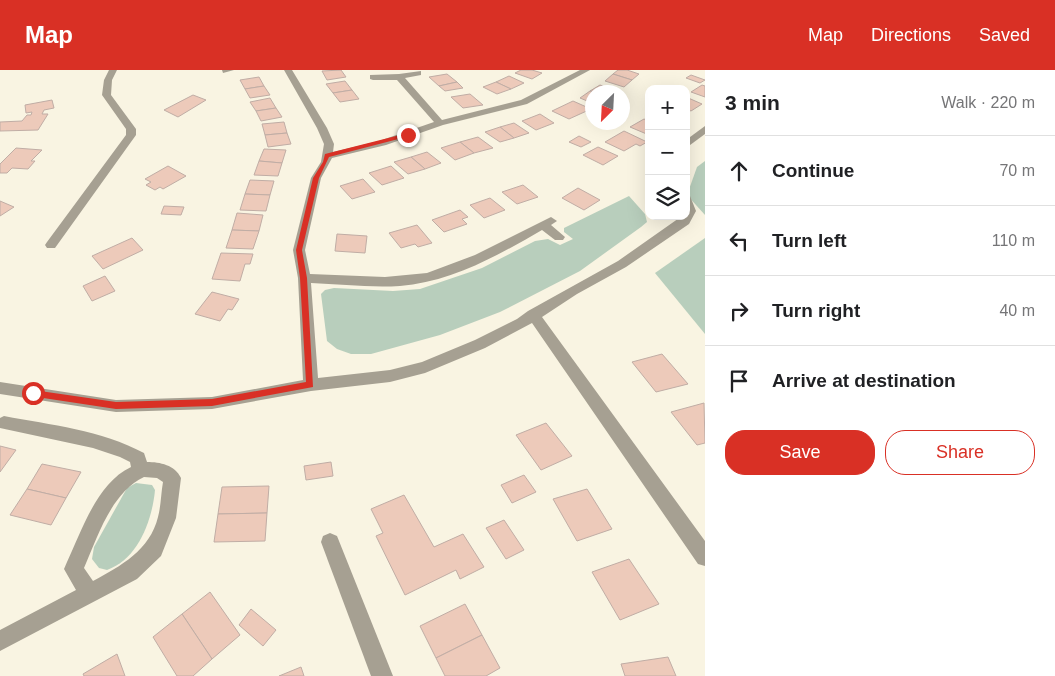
<!DOCTYPE html>
<html lang="en">
<head>
<meta charset="utf-8">
<style>
	:root { --surface:#fff; --page:#f2f2f2; --text:#202124; --muted:#757577; --line:#e0e0e0; --accent:#d93025 }
	body { margin:0; font-family:Arial,sans-serif; background:var(--page); color:var(--text) }
	.controls { position:absolute; right:15px; top:15px; display:grid; overflow:hidden; border-radius:10px; box-shadow:0 5px 20px #0002 }
	.controls button { width:45px; height:45px; display:grid; place-items:center; padding:0; border:0; border-bottom:1px solid var(--line); background:var(--surface); color:var(--text); font:25px sans-serif }
	.compass { position:absolute; left:585px; top:15px; width:45px; height:45px; border-radius:50%; background:var(--surface); box-shadow:0 5px 20px #0002; rotate:204deg }
	.stop { position:absolute; width:15px; height:15px; margin:-11px; border:4px solid #d93025; border-radius:50%; background:#fff }
	.stop.end { background:#d93025; border-color:#fff; box-shadow:0 1px 5px #0008 }
	.list { margin:0; padding:0; list-style:none }
	h2 { display:flex; justify-content:space-between; align-items:center; height:65px; margin:0; padding:0 20px; font-size:21px }
	h2 small { font-size:16px; font-weight:400; color:var(--muted) }
	.list li { display:grid; grid-template-columns:32px 1fr auto; gap:15px; align-items:center; box-sizing:border-box; height:70px; padding:0 20px; border-top:1px solid var(--line) }
	.list b { display:block; font-size:19px; white-space:nowrap }
	.list em { font-size:16px; font-style:normal; color:var(--muted) }
	.actions { display:flex; gap:10px; padding:15px 20px }
	.actions a { flex:1; padding:11px 0; border:1px solid var(--accent); border-radius:20px; text-align:center; font-size:18px; color:var(--accent) }
	.actions .main { background:var(--accent); color:#fff }
	.icon { flex:none; width:28px; height:28px; fill:none; stroke:currentColor; stroke-width:2; stroke-linecap:round; stroke-linejoin:round }
	.map { position:relative; flex:none; width:705px; height:606px; overflow:hidden }
	header { display:flex; align-items:center; gap:30px; box-sizing:border-box; height:70px; padding:0 25px; background:var(--accent); color:#fff }
	header strong { font-size:24px }
	nav { display:flex; gap:28px; margin-inline-start:auto; font-size:18px }
	main { display:flex }
	aside { flex:1; background:var(--surface) }
	.map>svg:first-child { display:block }
	.green { fill:#b8cebc }
	.building { fill:#edcaba; stroke:#c0ada5 }
	.lines { fill:none; stroke-linecap:round; stroke-linejoin:round }
	.minor { fill:#a6a092; fill-rule:evenodd }
	.route { fill:#d93025 }
</style>
</head>
<body>
<header>
<strong>Map</strong>
<nav><a>Map</a><a>Directions</a><a>Saved</a></nav>
</header>
<main>
<div class="map">
<svg width="705" height="606" viewBox="0 0 705 606">
	<rect width="100%" height="100%" fill="#f9f4e2"/>
	<!-- green -->
	<g class="green">
		<polygon points="705,91 705,145 687,125 697,97"/>
		<polygon points="629,126 645,144 647,152 641,157 580,201 500,242 440,265 371,284 351,284 337,279 327,271 321,224 325,220 334,218 393,221 420,219 482,198 535,171 548,169 560,175 573,169 564,162 564,158"/>
		<polygon points="705,168 705,264 655,203"/>
		<path d="M136,413L152,415L155,420C152,451 138,489 107,500L99,498L92,489L94,477L127,418Z"/>
	</g>
	<!-- building -->
	<g class="building">
		<polygon points="341,0 346,7 327,10 322,1"/>
		<polygon points="521,0 532,0 542,3 532,9 515,3"/>
		<polygon points="618,0 627,0 639,4 632,10 613,4"/>
		<polygon points="447,4 457,12 439,16 429,7"/>
		<polygon points="613,4 632,10 624,17 605,11"/>
		<polygon points="691,5 705,10 700,13 686,8"/>
		<polygon points="509,6 524,13 511,19 496,12"/>
		<polygon points="259,7 264,16 245,19 240,10"/>
		<polygon points="345,11 352,20 333,23 326,14"/>
		<polygon points="457,12 463,18 445,21 439,16"/>
		<polygon points="496,12 511,19 497,24 483,17"/>
		<polygon points="600,15 619,22 590,21"/>
		<polygon points="702,15 705,16 705,27 691,22"/>
		<polygon points="264,16 270,25 250,28 245,19"/>
		<polygon points="352,20 359,29 340,32 333,23"/>
		<polygon points="590,21 593,22 592,33 580,28"/>
		<polygon points="470,24 483,35 463,38 451,27"/>
		<polygon points="193,25 206,30 178,47 164,40"/>
		<polygon points="686,27 702,34 691,41 686,39"/>
		<polygon points="270,28 276,38 256,41 250,32"/>
		<polygon points="52,30 54,38 44,40 42,44 48,44 38,60 0,61 0,52 22,51 27,45 31,45 32,42 26,43 25,35"/>
		<polygon points="573,31 591,39 569,49 552,41"/>
		<polygon points="276,38 282,47 261,51 256,41"/>
		<polygon points="540,44 554,53 536,60 522,51"/>
		<polygon points="644,49 649,51 649,65 630,57"/>
		<polygon points="284,52 287,63 265,65 262,54"/>
		<polygon points="514,53 529,63 514,68 500,57"/>
		<polygon points="500,57 514,68 500,72 485,62"/>
		<polygon points="624,61 647,72 640,76 636,74 624,81 605,72"/>
		<polygon points="287,63 291,74 268,77 265,65"/>
		<polygon points="579,66 591,72 581,77 569,72"/>
		<polygon points="478,67 493,78 474,83 460,72"/>
		<polygon points="460,72 474,83 455,90 441,78"/>
		<polygon points="598,77 618,86 603,95 583,85"/>
		<polygon points="16,78 42,80 31,91 35,91 28,99 12,98 7,103 0,103 0,94"/>
		<polygon points="264,79 286,80 282,93 259,91"/>
		<polygon points="427,82 441,93 425,99 411,87"/>
		<polygon points="411,87 425,99 408,104 394,92"/>
		<polygon points="259,91 282,93 278,106 254,105"/>
		<polygon points="168,96 186,106 163,119 160,117 155,120 146,115 151,112 145,109"/>
		<polygon points="391,96 404,108 382,115 369,103"/>
		<polygon points="363,109 375,122 352,129 340,116"/>
		<polygon points="250,110 274,111 270,125 245,124"/>
		<polygon points="523,115 538,127 517,134 502,122"/>
		<polygon points="578,118 600,130 584,140 562,128"/>
		<polygon points="245,124 270,125 266,141 240,140"/>
		<polygon points="490,128 505,140 484,148 470,135"/>
		<polygon points="0,131 14,137 0,146"/>
		<polygon points="164,136 184,137 181,145 161,144"/>
		<polygon points="460,140 468,147 462,149 467,154 444,162 432,150"/>
		<polygon points="237,143 263,145 259,161 232,160"/>
		<polygon points="417,155 432,173 418,177 415,174 401,178 389,163"/>
		<polygon points="232,160 259,161 253,179 226,178"/>
		<polygon points="337,164 367,166 365,183 335,181"/>
		<polygon points="132,168 143,180 103,199 92,186"/>
		<polygon points="221,183 253,184 250,194 245,194 240,211 212,209"/>
		<polygon points="105,206 115,221 92,231 83,216"/>
		<polygon points="212,222 239,229 232,240 228,239 220,251 195,244"/>
		<polygon points="662,284 688,314 656,322 632,292"/>
		<polygon points="704,333 705,373 697,375 671,342"/>
		<polygon points="546,353 572,386 541,400 516,365"/>
		<polygon points="0,376 16,380 0,402"/>
		<polygon points="331,392 333,406 306,410 304,396"/>
		<polygon points="42,394 81,402 66,428 27,419"/>
		<polygon points="524,405 536,422 512,433 501,415"/>
		<polygon points="269,416 267,443 218,444 222,417"/>
		<polygon points="27,419 66,428 51,455 10,445"/>
		<polygon points="587,419 612,459 577,471 553,429"/>
		<polygon points="404,425 434,477 463,464 484,497 460,509 456,500 405,525 376,466 383,463 371,439"/>
		<polygon points="267,443 265,471 214,472 218,444"/>
		<polygon points="504,450 524,480 506,489 486,458"/>
		<polygon points="629,489 659,534 620,550 592,502"/>
		<polygon points="210,522 240,565 212,589 182,544"/>
		<polygon points="465,534 482,565 436,588 420,556"/>
		<polygon points="251,539 276,560 263,576 239,555"/>
		<polygon points="182,544 212,589 193,606 177,606 153,567"/>
		<polygon points="482,565 500,598 486,606 445,606 436,588"/>
		<polygon points="117,584 125,606 84,606 83,604"/>
		<polygon points="668,587 676,606 625,606 621,594"/>
		<polygon points="301,597 304,606 279,606"/>
	</g>
	<g class="lines">
		<!-- minor -->
		<g class="minor">
			<polygon points="109,0 117,0 112,10 111,25 136,59 136,65 55,178 47,178 45,175 47,172 126,65 126,59 102,25 104,10"/>
			<polygon points="222,0 234,0 223,3"/>
			<path d="M284,0H292L327,58L334,74L333,82L379,71L434,52L397,10H373L370,9V5L399,4L421,1V5L405,8L442,50L521,30L580,0H590L527,34L443,55L386,75L332,88L321,108L305,180L310,204L385,207L427,203L475,185L551,147L557,151L551,155L565,167L563,170H555L542,160C499,185 451,212 400,216C370,218 340,214 311,213L318,308L390,300L422,292L475,270L517,249L528,241L618,191L682,146H686V125L690,126L696,141L689,154L626,197L577,224L542,247L705,471V496L698,494L532,253L485,278L425,303L390,312L311,321L212,339L116,342L0,324V312L116,330L212,327L303,310L298,208L293,180L311,108L321,92L324,74L317,58Z"/>
			<polygon points="705,56 705,64 686,78 686,70"/>
			<path d="M4,346C51,355 101,360 144,383L147,392C160,392 175,395 181,408L176,448L161,486L137,509L0,581V560L76,520L64,499L67,492C82,460 97,413 131,397L130,392L120,387L93,378L0,358V348ZM144,407L157,408L163,412C161,423 161,436 158,447C150,480 121,496 93,511L84,498C98,466 111,423 144,407Z"/>
			<polygon points="330,463 337,466 393,606 371,606 321,472 323,466"/>
		</g>
	</g>
	<!-- route -->
	<polygon class="route" points="408,63 410,66 329,87 319,108 302,180 307,208 313,317 212,336 116,339 30,326 30,321 33,320 116,332 212,329 306,312 300,208 296,180 313,108 323,92 325,84"/>
</svg>
<div class="controls">
<button>+</button>
<button>−</button>
<button><svg class="icon" aria-label="layers" viewBox="0 0 24 24"><path d="M12 4l9 5-9 5-9-5zM3 14l9 5 9-5"/></svg></button>
</div>
<svg class="compass" viewBox="-18 -18 36 36"><path d="M0-13l5 13h-10z" fill="#e53935"/><path d="M0 13l5-13h-10z" fill="#757577"/></svg>
<div class="stop" style="left:33px;top:323px"></div>
<div class="stop end" style="left:408px;top:65px"></div>
</div>
<aside>
<h2>3 min<small>Walk · 220 m</small></h2>
<ul class="list">
<li><svg class="icon" aria-label="ahead" viewBox="0 0 24 24"><path d="M12 20V5M6 11l6-6 6 6"/></svg><div><b>Continue</b></div><em>70 m</em></li>
<li><svg class="icon" aria-label="left" viewBox="0 0 24 24"><path d="M17 20v-9H6M10 6l-5 5 5 5"/></svg><div><b>Turn left</b></div><em>110 m</em></li>
<li><svg class="icon" aria-label="right" viewBox="0 0 24 24"><path d="M7 20v-9h11M14 6l5 5-5 5"/></svg><div><b>Turn right</b></div><em>40 m</em></li>
<li><svg class="icon" aria-label="arrive" viewBox="0 0 24 24"><path d="M6 21V4h12l-3 4 3 4H6"/></svg><div><b>Arrive at destination</b></div></li>
</ul>
<div class="actions"><a class="main">Save</a><a>Share</a></div>
</aside>
</main>
</body>
</html>
